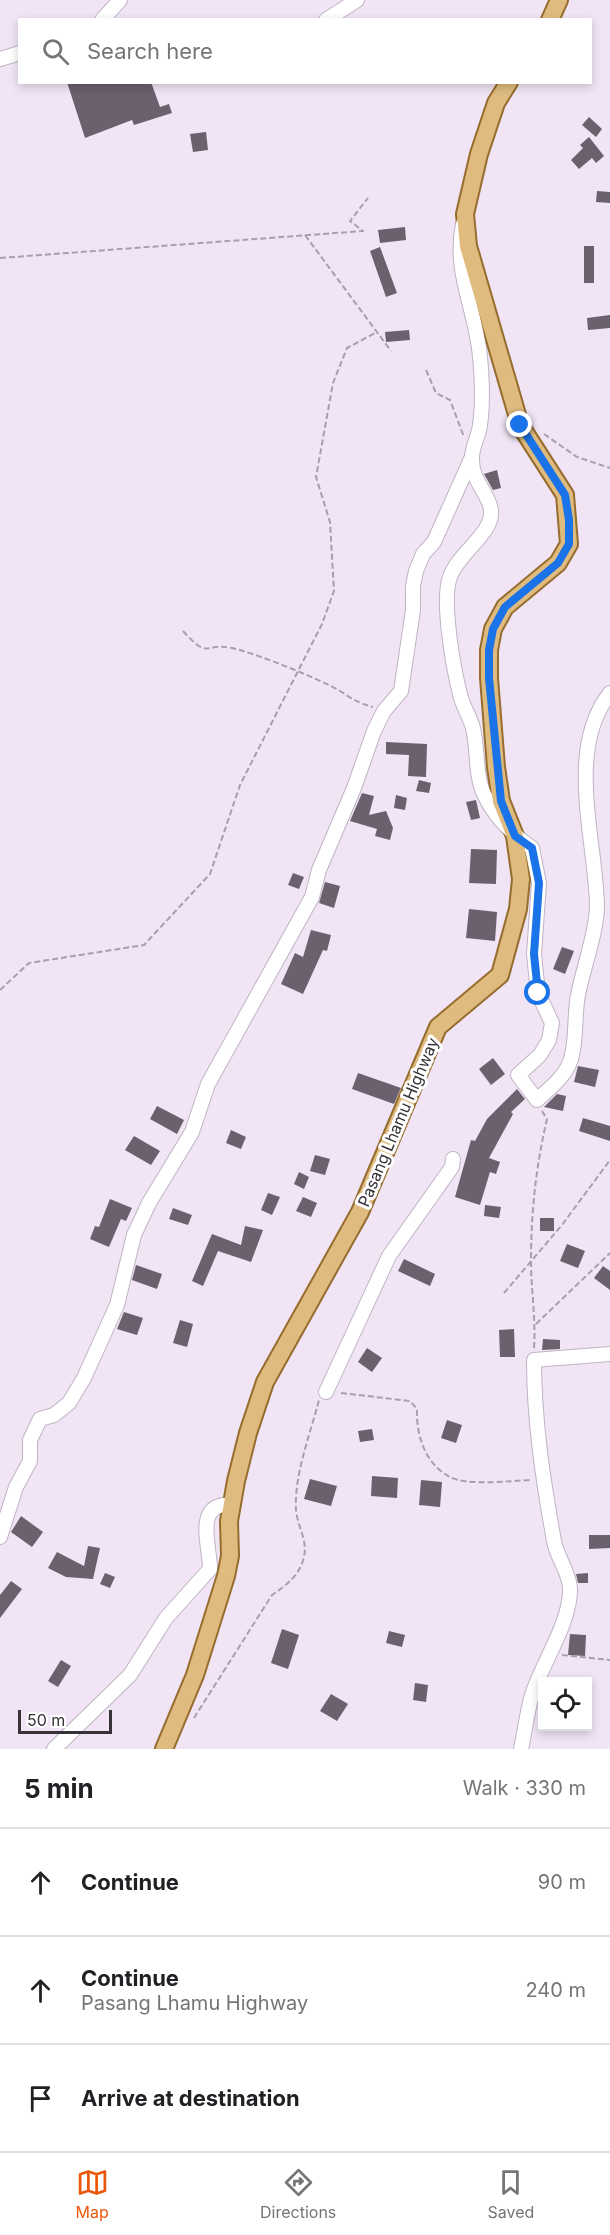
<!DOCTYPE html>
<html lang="en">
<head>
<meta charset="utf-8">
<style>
	:root { --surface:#fff; --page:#f6f6f6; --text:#202124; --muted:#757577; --line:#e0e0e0; --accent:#ea580c }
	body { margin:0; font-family:Inter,sans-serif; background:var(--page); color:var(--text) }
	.controls { position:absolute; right:18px; bottom:18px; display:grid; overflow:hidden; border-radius:0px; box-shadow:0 3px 9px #0003 }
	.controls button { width:54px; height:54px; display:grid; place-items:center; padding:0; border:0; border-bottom:2px solid var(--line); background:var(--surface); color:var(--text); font:30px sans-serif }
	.scale { position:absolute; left:18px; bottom:15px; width:94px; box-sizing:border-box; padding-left:6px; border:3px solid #363238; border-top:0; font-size:16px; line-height:21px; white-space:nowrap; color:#363238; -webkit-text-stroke:4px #fff; paint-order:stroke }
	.stop { position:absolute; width:18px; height:18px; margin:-14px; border:4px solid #1a73e8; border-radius:50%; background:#fff }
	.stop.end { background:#1a73e8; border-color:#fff; box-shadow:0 2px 6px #0008 }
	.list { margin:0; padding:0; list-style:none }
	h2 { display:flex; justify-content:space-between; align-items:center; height:78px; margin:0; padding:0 24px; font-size:26px }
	h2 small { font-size:20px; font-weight:400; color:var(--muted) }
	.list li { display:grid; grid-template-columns:39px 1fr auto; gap:18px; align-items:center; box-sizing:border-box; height:108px; padding:0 24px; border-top:2px solid var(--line) }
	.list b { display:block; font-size:22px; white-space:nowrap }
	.list p { margin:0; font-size:20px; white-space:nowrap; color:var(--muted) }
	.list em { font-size:20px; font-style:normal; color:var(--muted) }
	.icon { flex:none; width:33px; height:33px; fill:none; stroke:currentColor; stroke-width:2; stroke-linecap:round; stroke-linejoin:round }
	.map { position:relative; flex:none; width:610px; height:1749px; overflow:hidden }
	.search { position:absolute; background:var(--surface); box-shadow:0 3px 9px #0003; left:18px; right:18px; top:18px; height:66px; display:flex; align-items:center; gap:15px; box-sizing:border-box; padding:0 21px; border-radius:0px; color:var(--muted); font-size:22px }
	.sheet { height:402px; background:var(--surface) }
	nav { display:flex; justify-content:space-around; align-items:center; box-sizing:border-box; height:84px; border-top:2px solid var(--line); background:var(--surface); font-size:16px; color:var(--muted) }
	nav a { display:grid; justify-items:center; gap:3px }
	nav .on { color:var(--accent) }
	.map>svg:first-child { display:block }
	.building { fill:#6a606e }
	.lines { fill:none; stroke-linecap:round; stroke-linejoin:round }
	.minor-casing { stroke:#bfb4c4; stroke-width:16 }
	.major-casing { stroke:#966d2e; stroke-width:20 }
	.path { stroke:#a89fab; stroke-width:2; stroke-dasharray:6 3; stroke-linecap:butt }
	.minor { stroke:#fff; stroke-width:14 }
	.major { stroke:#dfbb7f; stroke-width:16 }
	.route { stroke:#1a73e8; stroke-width:8 }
	.labels { text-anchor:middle; stroke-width:6; stroke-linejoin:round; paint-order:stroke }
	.street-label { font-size:16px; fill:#363238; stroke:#fff }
</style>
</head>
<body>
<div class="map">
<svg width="610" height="1749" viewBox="0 0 610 1749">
	<rect width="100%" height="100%" fill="#f1e5f5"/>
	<!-- building -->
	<g class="building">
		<polygon points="67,82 151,82 160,107 169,104 172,113 134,125 132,120 85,138"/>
		<polygon points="589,117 602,129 596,137 582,125"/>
		<polygon points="206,132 208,150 193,152 190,134"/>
		<polygon points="589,137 604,156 596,163 592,158 579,169 571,160 583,148 580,145"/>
		<polygon points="597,191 610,192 610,203 596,202"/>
		<polygon points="405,227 406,240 380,243 378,230"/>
		<rect x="584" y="246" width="10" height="37"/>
		<polygon points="380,247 397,293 386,297 370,251"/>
		<polygon points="610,315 610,328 588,330 587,318"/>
		<polygon points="409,330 410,340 386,342 385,332"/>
		<polygon points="497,470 501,488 493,490 484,474"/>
		<polygon points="386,742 427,744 426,777 408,776 409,755 386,754"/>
		<polygon points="419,780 431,783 429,793 416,791"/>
		<polygon points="362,793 374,796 369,815 386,811 393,828 390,840 375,836 377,829 350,821"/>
		<polygon points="396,795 407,798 405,810 394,808"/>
		<polygon points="476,800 480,818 471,820 466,802"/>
		<polygon points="471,849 497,850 496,884 469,883"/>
		<polygon points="293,873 304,877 299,889 288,885"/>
		<polygon points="325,882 340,886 334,908 319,903"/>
		<polygon points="469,909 497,912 495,941 466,938"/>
		<polygon points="311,930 331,935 327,951 323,950 303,994 281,984 295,953 303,957"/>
		<polygon points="562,947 574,951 565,974 553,969"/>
		<polygon points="493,1058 505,1074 491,1085 479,1069"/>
		<polygon points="578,1066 599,1070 595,1087 574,1082"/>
		<polygon points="358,1073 401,1088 394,1104 352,1089"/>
		<polygon points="517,1089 525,1099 511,1112 513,1114 489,1158 500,1162 496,1174 490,1172 480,1205 455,1197 471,1140 475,1141 487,1119"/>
		<polygon points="557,1094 566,1096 563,1111 544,1107"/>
		<polygon points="157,1106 184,1120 177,1134 150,1119"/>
		<polygon points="583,1118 610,1126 610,1141 579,1131"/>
		<polygon points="231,1130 246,1137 241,1149 226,1143"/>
		<polygon points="134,1136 160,1151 151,1165 125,1150"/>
		<polygon points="315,1155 330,1159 325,1175 310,1171"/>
		<polygon points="299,1172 309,1177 304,1189 294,1184"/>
		<polygon points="268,1193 280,1197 272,1215 261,1210"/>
		<polygon points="303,1197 317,1203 311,1217 296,1211"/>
		<polygon points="110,1199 132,1208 126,1221 121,1219 109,1247 90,1239 95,1226 99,1227"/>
		<polygon points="485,1205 501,1207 499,1218 484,1216"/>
		<polygon points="173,1208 192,1215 188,1225 169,1219"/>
		<rect x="540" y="1218" width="14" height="13"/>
		<polygon points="245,1226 263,1230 251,1262 218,1251 203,1286 192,1281 212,1234 241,1245"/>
		<polygon points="567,1244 585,1251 578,1268 560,1261"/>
		<polygon points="404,1259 435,1274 430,1286 398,1271"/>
		<polygon points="136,1265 162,1274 157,1289 132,1280"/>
		<polygon points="603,1266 610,1271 610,1290 594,1278"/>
		<polygon points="124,1312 143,1318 137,1335 117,1329"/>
		<polygon points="180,1320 193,1324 187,1347 173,1343"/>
		<polygon points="514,1329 515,1357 500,1357 499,1330"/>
		<polygon points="543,1339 560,1340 560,1349 542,1350"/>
		<polygon points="367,1348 382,1358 372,1372 358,1362"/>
		<polygon points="447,1420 462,1425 456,1443 441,1438"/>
		<polygon points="372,1429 374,1440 360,1442 358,1431"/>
		<polygon points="372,1476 398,1478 397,1498 371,1496"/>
		<polygon points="310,1479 337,1486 331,1506 304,1499"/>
		<polygon points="421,1480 442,1482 440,1507 419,1505"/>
		<polygon points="21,1516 43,1532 32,1547 11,1532"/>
		<polygon points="589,1535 610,1535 610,1548 589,1549"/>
		<polygon points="88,1546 100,1548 93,1579 66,1577 48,1568 57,1552 84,1566"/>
		<polygon points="105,1573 115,1577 110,1588 100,1584"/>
		<polygon points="588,1573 588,1583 578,1583 576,1574"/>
		<polygon points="11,1581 22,1589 0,1618 0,1595"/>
		<polygon points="282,1629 299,1635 288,1669 271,1663"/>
		<polygon points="389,1631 405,1635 402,1647 386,1643"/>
		<polygon points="570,1634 586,1635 585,1656 568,1655"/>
		<polygon points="61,1660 71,1666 58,1687 48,1681"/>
		<polygon points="415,1683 428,1685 426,1702 413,1700"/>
		<polygon points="331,1694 348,1704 337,1721 320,1711"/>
	</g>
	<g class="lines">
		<!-- minor casing -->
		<g class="minor-casing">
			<g id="minor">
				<polyline points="102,20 120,0"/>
				<polyline points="326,20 357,0"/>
				<polyline points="0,59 20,53"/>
				<path d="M463,224C453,273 476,309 480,357C482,378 483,404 480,425C479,436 471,448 472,460C472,482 489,493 491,510C494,533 458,553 450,577C441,601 454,672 461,698C464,708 470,717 473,728C478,749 475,775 484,794C494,817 512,834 532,848L539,883L534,954L538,993L552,1023L549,1040L540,1055L518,1075L537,1100C550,1088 566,1076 571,1059C577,1039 574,1015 578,995C583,969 597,931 597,906C596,840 565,750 610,693"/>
				<polyline points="326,1392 389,1256 452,1167 453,1159"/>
				<polyline points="0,1537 16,1487 30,1461 30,1440 40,1419 54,1415 69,1403 84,1378 117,1305 134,1235 149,1203 192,1132 208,1084 312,897 319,870 354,788 374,731 384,711 401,691 413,610 413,586 416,571 423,554 434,542 471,459"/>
				<path d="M54,1749L130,1675L166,1618L210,1569C210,1545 193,1502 232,1505"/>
				<path d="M521,1749C525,1731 527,1712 532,1695C542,1663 571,1622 570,1588C569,1571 557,1558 554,1541C543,1480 534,1421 534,1360L610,1354"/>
			</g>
		</g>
		<!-- major casing -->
		<g class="major-casing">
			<g id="major">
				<polyline points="550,20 559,0"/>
				<polyline points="164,1749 195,1675 226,1576 230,1556 229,1521 236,1481 248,1433 265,1382 360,1212 438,1027 500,975 518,909 521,879 515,836 501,801 496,767 489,678 489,650 493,629 505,607 558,563 569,544 565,495 520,425 468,246 465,214 479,154 496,103 509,82"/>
			</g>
		</g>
		<!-- path -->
		<g class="path">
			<polyline points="305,235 391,351"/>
			<polyline points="0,258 363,231 350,221 368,198"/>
			<polyline points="426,370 436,393 450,400 464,437"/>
			<polyline points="544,434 577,457 610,468"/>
			<path d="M183,631C210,661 204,642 232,648C255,653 320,679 340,691C354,700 356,702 373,707"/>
			<polyline points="0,990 29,963 144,945 210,874 240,785 322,624 334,591 330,522 316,477 333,383 347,348 377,332"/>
			<polyline points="504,1293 562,1225 610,1160"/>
			<polyline points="536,1324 610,1253"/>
			<path d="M534,1348C536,1319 531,1290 531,1261C531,1212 536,1166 547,1119L542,1111"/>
			<path d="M341,1393L410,1401L417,1409C416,1435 425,1464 450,1477C467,1486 510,1481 530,1480"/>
			<polyline points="562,1655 610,1660"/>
			<path d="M194,1718L272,1595C287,1585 301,1574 304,1556C308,1541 297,1525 296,1510C294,1475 310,1435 319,1400"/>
		</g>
		<!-- minor -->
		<use href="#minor" class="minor"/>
		<!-- major -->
		<use href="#major" class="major"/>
	</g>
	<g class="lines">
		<!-- route -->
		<polyline class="route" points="520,425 565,495 569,520 569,544 558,563 505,607 493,629 489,650 489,678 501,801 515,836 532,848 539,883 534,954 538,993"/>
	</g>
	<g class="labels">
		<!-- street labels -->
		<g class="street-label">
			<text transform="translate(398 1122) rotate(-67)" y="6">Pasang Lhamu Highway</text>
		</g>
	</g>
</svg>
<div class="controls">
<button><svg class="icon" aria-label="locate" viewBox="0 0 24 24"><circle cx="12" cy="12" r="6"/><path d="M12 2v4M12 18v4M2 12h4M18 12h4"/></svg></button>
</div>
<div class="scale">50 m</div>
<div class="stop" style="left:538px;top:993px"></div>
<div class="stop end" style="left:520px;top:425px"></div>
<div class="search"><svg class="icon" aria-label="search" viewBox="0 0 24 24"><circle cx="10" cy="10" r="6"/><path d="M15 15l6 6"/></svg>Search here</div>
</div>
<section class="sheet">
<h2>5 min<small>Walk · 330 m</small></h2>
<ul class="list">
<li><svg class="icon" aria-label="ahead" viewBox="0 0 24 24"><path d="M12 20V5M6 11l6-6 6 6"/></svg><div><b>Continue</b></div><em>90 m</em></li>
<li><svg class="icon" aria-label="ahead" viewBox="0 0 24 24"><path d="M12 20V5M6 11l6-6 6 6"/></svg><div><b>Continue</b><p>Pasang Lhamu Highway</p></div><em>240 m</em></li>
<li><svg class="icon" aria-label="arrive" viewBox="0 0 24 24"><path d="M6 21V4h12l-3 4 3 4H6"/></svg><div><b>Arrive at destination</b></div></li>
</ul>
</section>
<nav>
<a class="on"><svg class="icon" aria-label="map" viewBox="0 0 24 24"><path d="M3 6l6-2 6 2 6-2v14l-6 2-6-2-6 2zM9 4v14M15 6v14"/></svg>Map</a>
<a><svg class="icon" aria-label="directions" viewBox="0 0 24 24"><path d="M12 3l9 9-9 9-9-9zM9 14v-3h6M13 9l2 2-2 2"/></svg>Directions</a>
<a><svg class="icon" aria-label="saved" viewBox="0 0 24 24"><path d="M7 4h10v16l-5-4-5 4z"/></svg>Saved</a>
</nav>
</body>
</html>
